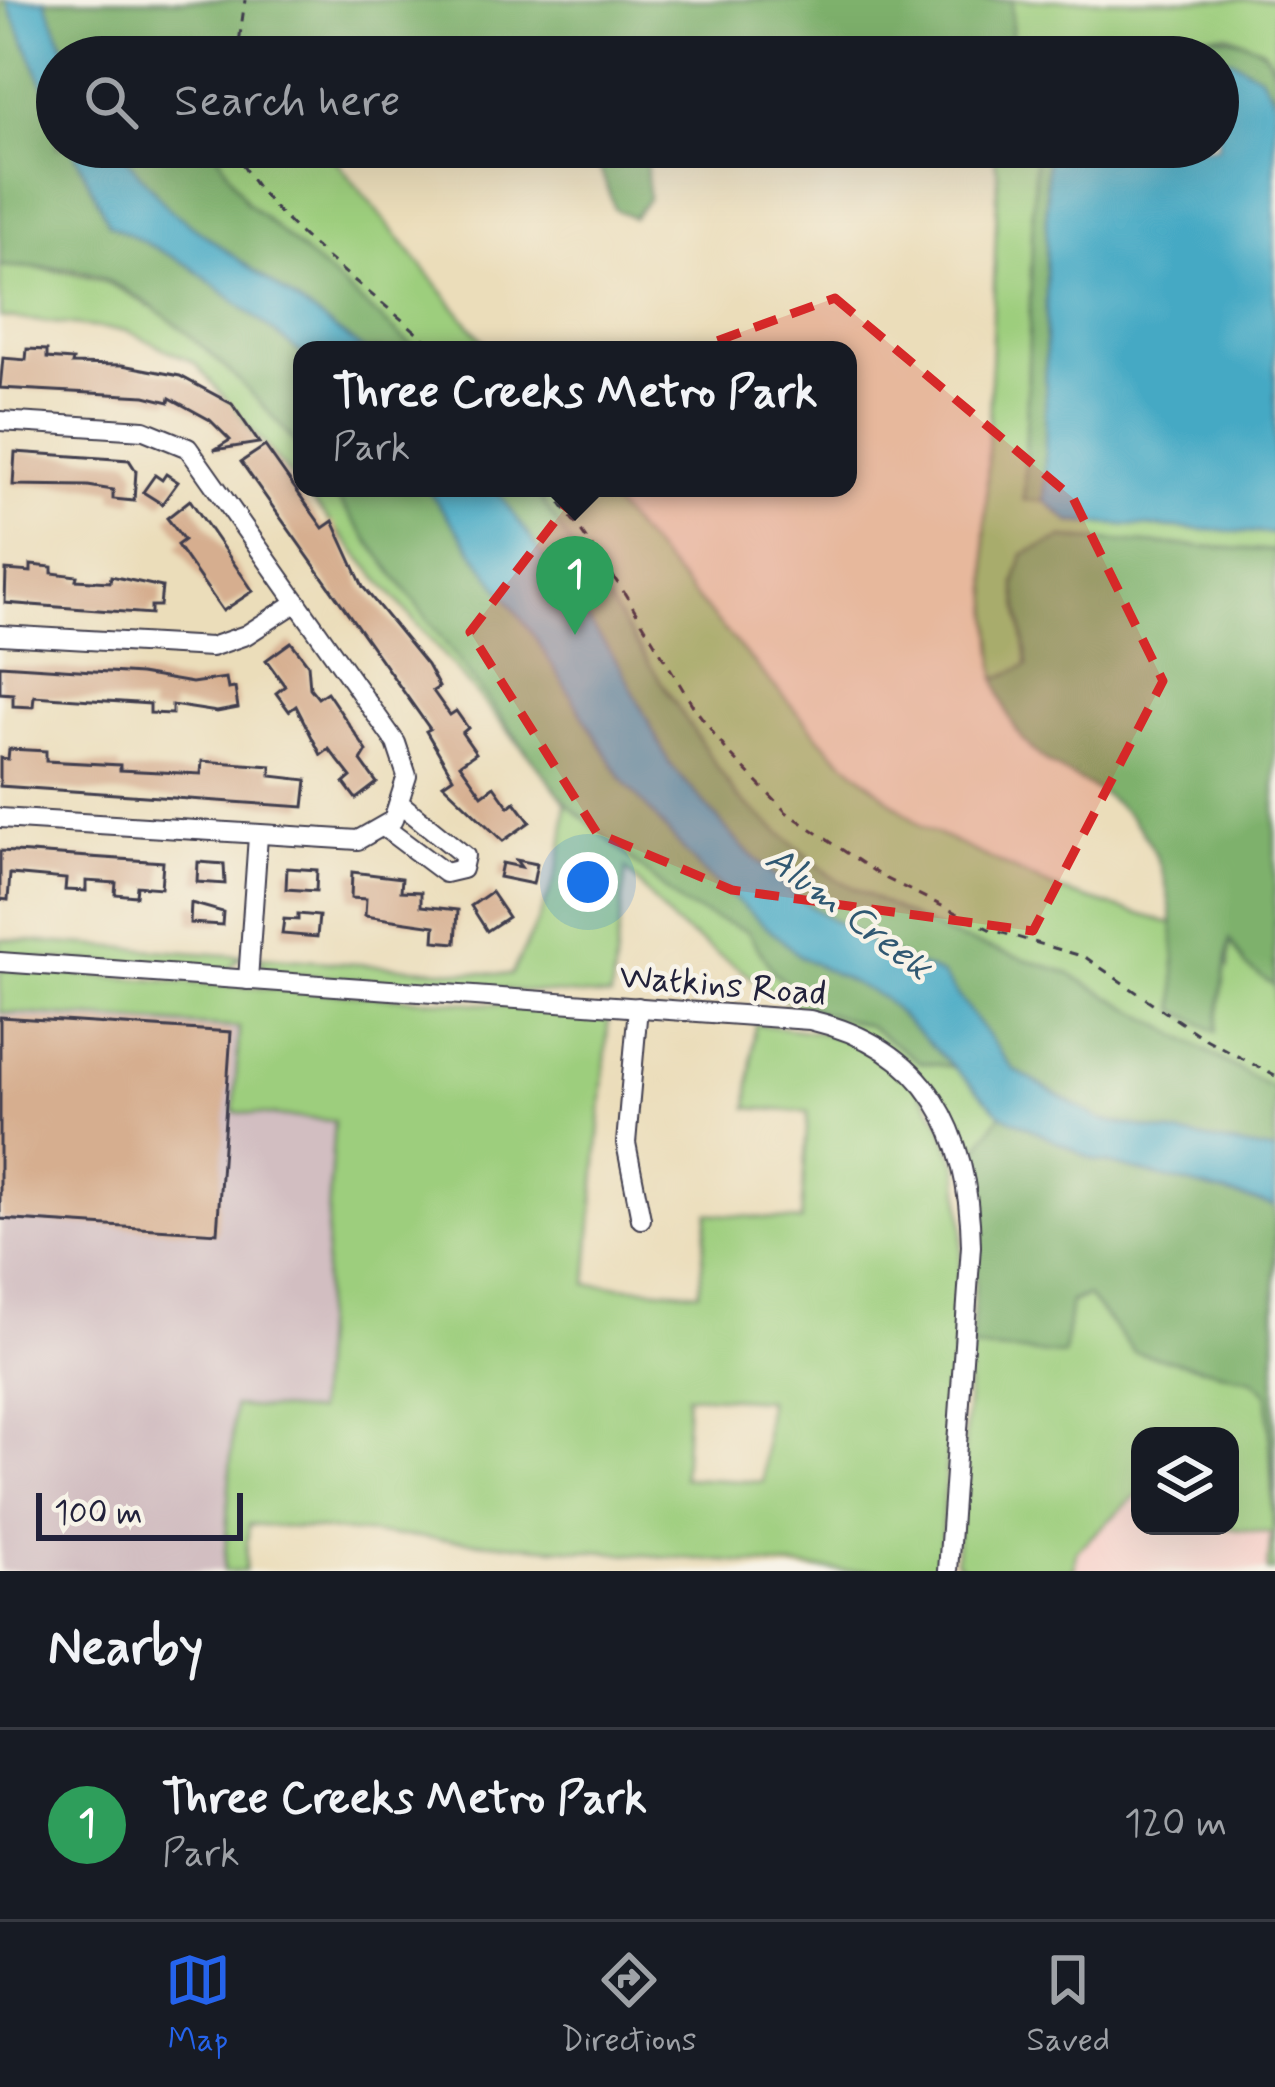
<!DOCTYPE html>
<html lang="en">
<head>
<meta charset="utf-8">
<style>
	:root { --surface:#171b24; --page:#20242c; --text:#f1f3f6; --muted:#9ea1a6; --line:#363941; --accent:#2563eb }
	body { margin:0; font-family:Mynerve,sans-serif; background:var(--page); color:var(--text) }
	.controls { position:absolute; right:36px; bottom:36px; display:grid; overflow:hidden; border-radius:24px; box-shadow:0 12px 48px #0002 }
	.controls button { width:108px; height:108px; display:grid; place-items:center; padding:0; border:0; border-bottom:3px solid var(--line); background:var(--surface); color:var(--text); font:60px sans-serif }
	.scale { position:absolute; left:36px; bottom:30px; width:207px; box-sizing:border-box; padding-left:12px; border:6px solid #22223b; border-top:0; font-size:33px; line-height:42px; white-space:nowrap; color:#22223b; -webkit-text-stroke:9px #f7f3e8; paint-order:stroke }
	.you { position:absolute; left:588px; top:882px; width:42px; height:42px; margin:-30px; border:9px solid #fff; border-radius:50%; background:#1a73e8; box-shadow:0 0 0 18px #1a73e833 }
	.badge { display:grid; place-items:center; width:78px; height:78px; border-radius:50%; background:var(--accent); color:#fff; font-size:39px; font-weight:700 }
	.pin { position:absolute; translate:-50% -99px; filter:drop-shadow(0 3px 6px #0008) }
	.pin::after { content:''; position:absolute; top:63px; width:42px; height:36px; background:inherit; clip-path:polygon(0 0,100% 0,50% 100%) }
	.popup { position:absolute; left:293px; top:341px; width:564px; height:156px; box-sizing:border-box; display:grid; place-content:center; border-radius:24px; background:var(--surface); filter:drop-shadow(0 3px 9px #0005); font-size:39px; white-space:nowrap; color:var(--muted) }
	.popup b { font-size:45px; color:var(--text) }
	.popup::after { content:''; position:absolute; left:50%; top:100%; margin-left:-24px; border:24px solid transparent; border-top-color:var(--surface) }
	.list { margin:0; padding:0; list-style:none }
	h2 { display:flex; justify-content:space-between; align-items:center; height:156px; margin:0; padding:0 48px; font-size:51px }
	h2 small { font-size:39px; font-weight:400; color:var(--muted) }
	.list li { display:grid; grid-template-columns:78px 1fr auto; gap:36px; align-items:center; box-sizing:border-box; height:192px; padding:0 48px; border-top:3px solid var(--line) }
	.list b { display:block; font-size:45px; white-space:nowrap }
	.list p { margin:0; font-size:39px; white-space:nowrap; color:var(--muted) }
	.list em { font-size:39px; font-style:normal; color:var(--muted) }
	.icon { flex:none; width:66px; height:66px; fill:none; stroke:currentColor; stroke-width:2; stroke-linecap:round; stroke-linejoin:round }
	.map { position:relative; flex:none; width:1275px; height:1571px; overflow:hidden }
	.search { position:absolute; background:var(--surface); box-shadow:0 12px 48px #0002; left:36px; right:36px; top:36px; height:132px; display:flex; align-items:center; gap:30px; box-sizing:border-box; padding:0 42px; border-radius:66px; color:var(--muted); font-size:45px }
	.sheet { height:348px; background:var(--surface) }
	nav { display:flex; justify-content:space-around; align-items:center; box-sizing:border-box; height:168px; border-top:3px solid var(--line); background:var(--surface); font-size:33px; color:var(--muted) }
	nav a { display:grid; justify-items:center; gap:6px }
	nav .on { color:var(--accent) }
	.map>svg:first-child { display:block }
	.built { fill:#f7d0c9 }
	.industrial { fill:#d2bec1 }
	.green { fill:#9dce7d; stroke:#60785c; stroke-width:3; fill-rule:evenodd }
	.forest { fill:#7eb16c; stroke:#506a54; stroke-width:3 }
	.water { fill:#45a9c4; stroke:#346680; stroke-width:3 }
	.building { fill:#d6ae8f }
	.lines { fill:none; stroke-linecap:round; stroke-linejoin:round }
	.minor-casing { stroke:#403e4e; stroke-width:22 }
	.path { stroke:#403e4e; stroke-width:3; stroke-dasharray:9 9; stroke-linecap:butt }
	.minor { stroke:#fff; stroke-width:18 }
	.marked { fill:#d62828; fill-opacity:0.2; stroke:#d62828; stroke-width:9; stroke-dasharray:24 15; stroke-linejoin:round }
	.labels { text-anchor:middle; stroke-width:9; stroke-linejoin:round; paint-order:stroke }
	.street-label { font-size:36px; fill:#22223b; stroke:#f7f3e8 }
	.water-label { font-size:39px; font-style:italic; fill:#305872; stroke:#f7f3e8 }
</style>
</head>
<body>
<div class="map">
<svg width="1275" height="1571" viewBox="0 0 1275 1571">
	<rect width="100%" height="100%" fill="#f7f3e8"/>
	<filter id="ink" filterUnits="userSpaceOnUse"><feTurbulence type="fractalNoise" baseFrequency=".00833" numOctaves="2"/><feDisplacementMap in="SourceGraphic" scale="24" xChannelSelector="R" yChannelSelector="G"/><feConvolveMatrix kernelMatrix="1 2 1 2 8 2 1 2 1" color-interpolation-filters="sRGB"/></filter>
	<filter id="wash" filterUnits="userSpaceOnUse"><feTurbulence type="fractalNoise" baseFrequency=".004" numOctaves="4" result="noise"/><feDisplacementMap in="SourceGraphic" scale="48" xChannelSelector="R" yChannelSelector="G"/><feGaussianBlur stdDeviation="2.7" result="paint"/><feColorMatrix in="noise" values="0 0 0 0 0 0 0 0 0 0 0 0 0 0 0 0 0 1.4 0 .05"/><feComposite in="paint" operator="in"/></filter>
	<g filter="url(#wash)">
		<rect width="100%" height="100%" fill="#ebddba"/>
		<!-- built -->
		<polygon class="built" points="1140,1492 1140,1526 1272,1533 1268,1571 1074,1571 1076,1552"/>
		<!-- industrial -->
		<polygon class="industrial" points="0,1012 240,1028 334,1121 316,1413 234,1407 224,1571 0,1571"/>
		<!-- green -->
		<g class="green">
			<path d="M0,0H1275V67L1264,50L1228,34L1048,40V57H57V147H325L490,350H302V488H598L832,751L922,827L1058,890L1173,924L1229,967L1230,937L1246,966L1275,986V1357L984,1140L972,1157L953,1114L919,1091L938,1118L958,1166L963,1226L939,1571H847L249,1524L245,1571H224L234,1406L316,1412L334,1121L234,1112L239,1028L0,1012V969L609,1013L587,1284L699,1292L708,1213L801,1221L808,1112L748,1108L755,1024L836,1035L673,923L626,869L611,997L277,974L264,968L258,957L511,975C540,917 568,868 565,802L570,804L195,363L127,331L0,317V266C57,269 104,273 151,308L0,108ZM687,1395L767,1400L763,1482L683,1478Z"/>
			<polygon points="992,147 1035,147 1024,500 1045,501 1070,522 1275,534 1275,551 1062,538 1015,584 1028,666 996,679 985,539 998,174"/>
			<polygon points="0,939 242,956 226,971 0,956"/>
			<polygon points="1088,1296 1134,1352 1252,1379 1268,1394 1275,1571 1268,1571 1271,1533 1210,1526 1230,1526 1230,1436 1140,1436 1140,1492 1076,1551 1074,1571 964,1571 956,1560 971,1348"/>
		</g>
		<!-- forest -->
		<g class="forest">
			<path d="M0,0H6L57,115V147H72L109,224L190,266L302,354V452C256,392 150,284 74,270C50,266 24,268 0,266Z"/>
			<path d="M45,0H1012V41C1065,39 1223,21 1261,49C1275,61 1275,82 1275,100L1261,76L1218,57H68Z"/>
			<polygon points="117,147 214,147 246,202 417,350 364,350 169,209"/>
			<polygon points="592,147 646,147 648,199 633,218 615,209"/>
			<polygon points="1035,147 1047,147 1045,501 1024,500"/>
			<polygon points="329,488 427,488 537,640 622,779 801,957 883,998 953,1067 920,1062 869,1026 816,1010 774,973 747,931 684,906 565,802"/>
			<polygon points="495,488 534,488 737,797 832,877 948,935 1066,972 1275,1090 1275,1152 1101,1120 1013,1069 942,975 884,951 809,906 744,849 669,763 622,669"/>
			<path d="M1062,538L1275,551V986L1246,966L1230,940L1216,1032L1176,1010C1174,953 1178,886 1145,836C1096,761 1022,790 996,679L1028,665L1015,584L1023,554Z"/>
			<polygon points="1001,1114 1092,1159 1275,1206 1275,1533 1268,1394 1252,1379 1134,1352 1088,1296 1071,1301 1064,1355 971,1348 979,1212 972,1157"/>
		</g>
		<!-- water -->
		<g class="water">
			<polygon points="6,0 45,0 68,57 57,57 57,115"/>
			<polygon points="1231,59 1261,76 1275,100 1275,534 1070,522 1045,501 1047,147 1218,147 1218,60"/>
			<polygon points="72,147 117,147 169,209 364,350 302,354 190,266 109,224"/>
			<polygon points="427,488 495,488 622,669 669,763 743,848 809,906 884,951 942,975 1013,1069 1101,1120 1275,1152 1275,1206 1092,1159 1001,1114 883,998 801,957 701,870 622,779 537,640"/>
		</g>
		<g id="blocks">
			<!-- building -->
			<g class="building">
				<polygon points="27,349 47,350 47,358 73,360 72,364 122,365 180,376 232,404 259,443 214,450 230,440 210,420 170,398 169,402 145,396 0,388 3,358 26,360"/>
				<polygon points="265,446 323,528 333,521 363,587 427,665 439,687 433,691 450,715 456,711 468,728 462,733 476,753 460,764 482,795 494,786 509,807 515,802 530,822 503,841 443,784 453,777 426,731 430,729 241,462"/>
				<polygon points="15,452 129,460 136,471 134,501 113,499 113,490 88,486 13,485"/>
				<polygon points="166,474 178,482 162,504 143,492 155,475 162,480"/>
				<polygon points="190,500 253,591 223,611 177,545 184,540 167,518"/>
				<polygon points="31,565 52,567 52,573 77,576 76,580 110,582 111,576 162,587 160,606 151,606 151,614 5,603 6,570 31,572"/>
				<polygon points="291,642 308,664 310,688 318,698 327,692 367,751 361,761 377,783 356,799 344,783 351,777 329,749 321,755 296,706 289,711 276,693 285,686 266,660"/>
				<polygon points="0,665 140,674 192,683 226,678 228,689 235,688 238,708 217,712 172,705 172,714 150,713 150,704 34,696 33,707 13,706 13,694 0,693"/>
				<polygon points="9,749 46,751 46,761 120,765 120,770 201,774 202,761 271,766 271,776 307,780 304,807 0,786 0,758 8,759"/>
				<polygon points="0,851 163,862 161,888 137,886 136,896 115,894 116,883 86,881 86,891 65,890 66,879 10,874 8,900 0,899"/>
				<polygon points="516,860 537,864 533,884 499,877 502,863 521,867"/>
				<polygon points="198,862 224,864 225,884 197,882"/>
				<polygon points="287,868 317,870 316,891 286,889"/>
				<polygon points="352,872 402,878 401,891 421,892 421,906 458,910 456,943 434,941 435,926 365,916 366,899 351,898"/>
				<polygon points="491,892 508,917 487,931 471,906"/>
				<polygon points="191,903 223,912 222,925 190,923"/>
				<polygon points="298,914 319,916 317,937 282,934 284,919 298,920"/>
				<polygon points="0,1017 231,1032 217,1233 0,1219"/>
			</g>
		</g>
	</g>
	<g filter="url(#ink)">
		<use href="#blocks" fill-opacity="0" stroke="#403e4e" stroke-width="3"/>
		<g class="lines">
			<!-- minor casing -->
			<g class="minor-casing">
				<g id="minor">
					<polyline points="0,421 144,430 188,448 396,743 407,776 393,820 358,840 0,818"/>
					<polyline points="0,635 211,647 246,635 297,602"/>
					<polyline points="385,828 445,873 462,869 465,856 402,805"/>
					<path d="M0,962L810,1020C929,1048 969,1132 971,1246L948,1571"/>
					<polyline points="248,980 258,836"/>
					<polyline points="638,1007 626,1143 641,1219"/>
				</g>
			</g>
			<!-- path -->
			<g class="path">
				<polyline points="237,57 245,0"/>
				<path d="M236,147C250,210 387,301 436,350"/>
				<polyline points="550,488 622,589 693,706 727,751 786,812 883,877 989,929 1085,957 1202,1037 1275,1076"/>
			</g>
			<!-- minor -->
			<use href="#minor" class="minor"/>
		</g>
	</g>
	<!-- marked area -->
	<path class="marked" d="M835,298L1073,498L1163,681L1033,931L732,890L597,833L470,632L684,353Z"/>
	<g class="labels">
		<!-- street labels -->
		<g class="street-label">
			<text transform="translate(723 983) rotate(5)" y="13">Watkins Road</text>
		</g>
		<!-- water labels -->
		<g class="water-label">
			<text transform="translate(850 911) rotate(37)" y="14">Alum Creek</text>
		</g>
	</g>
</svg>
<div class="controls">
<button><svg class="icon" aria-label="layers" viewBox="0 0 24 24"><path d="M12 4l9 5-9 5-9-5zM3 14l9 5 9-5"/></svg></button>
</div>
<div class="scale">100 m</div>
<div class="you"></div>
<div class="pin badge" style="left:575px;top:635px;background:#2e9e5b">1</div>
<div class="popup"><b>Three Creeks Metro Park</b>Park</div>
<div class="search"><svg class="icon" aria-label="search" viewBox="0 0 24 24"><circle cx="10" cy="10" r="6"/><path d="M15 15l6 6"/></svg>Search here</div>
</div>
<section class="sheet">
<h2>Nearby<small></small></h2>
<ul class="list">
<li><span class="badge" style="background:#2e9e5b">1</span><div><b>Three Creeks Metro Park</b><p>Park</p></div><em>120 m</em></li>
</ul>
</section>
<nav>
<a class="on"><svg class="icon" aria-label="map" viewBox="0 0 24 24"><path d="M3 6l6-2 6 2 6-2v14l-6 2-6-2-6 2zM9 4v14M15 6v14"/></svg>Map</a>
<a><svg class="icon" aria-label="directions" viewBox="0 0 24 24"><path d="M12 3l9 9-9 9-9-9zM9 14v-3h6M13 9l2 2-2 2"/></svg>Directions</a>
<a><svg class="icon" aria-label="saved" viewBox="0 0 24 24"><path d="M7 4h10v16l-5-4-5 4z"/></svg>Saved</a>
</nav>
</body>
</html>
